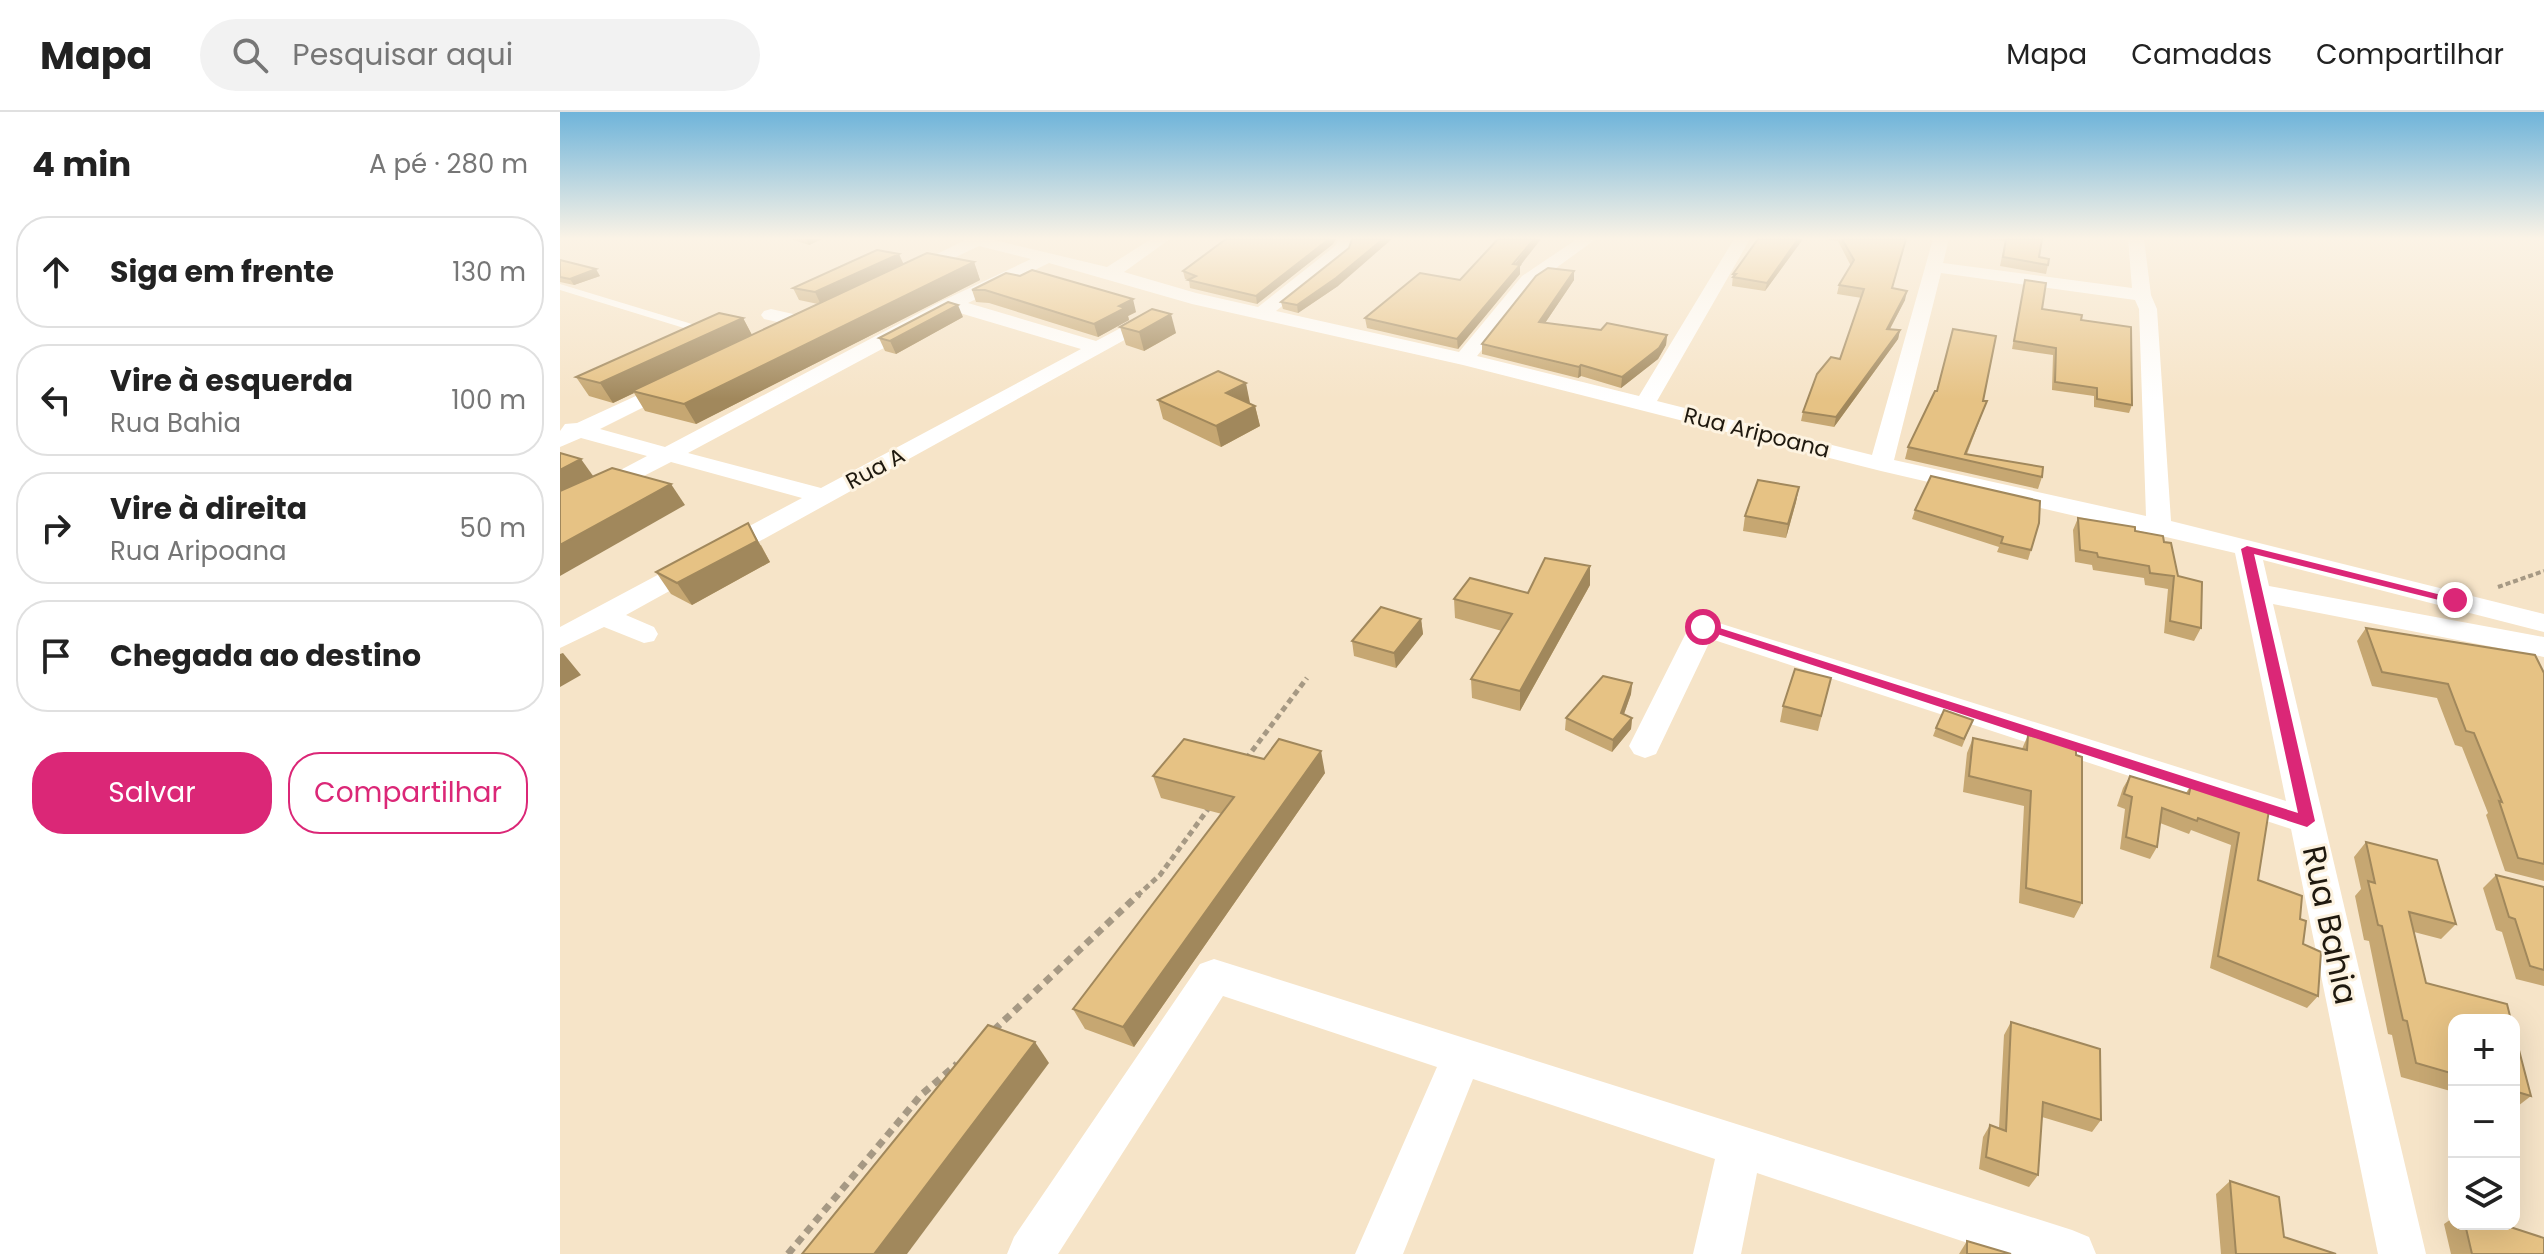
<!DOCTYPE html>
<html lang="pt">
<head>
<meta charset="utf-8">
<style>
	:root { --surface:#fff; --page:#f2f2f2; --text:#222; --muted:#767676; --line:#e0e0e0; --accent:#db2777 }
	body { margin:0; font-family:Poppins,sans-serif; background:var(--page); color:var(--text) }
	.controls { position:absolute; right:24px; bottom:24px; display:grid; overflow:hidden; border-radius:16px; box-shadow:0 8px 32px #0002 }
	.controls button { width:72px; height:72px; display:grid; place-items:center; padding:0; border:0; border-bottom:2px solid var(--line); background:var(--surface); color:var(--text); font:40px sans-serif }
	.stop { position:absolute; width:24px; height:24px; margin:-18px; border:6px solid #db2777; border-radius:50%; background:#fff }
	.stop.end { background:#db2777; border-color:#fff; box-shadow:0 2px 8px #0008 }
	.list { margin:0; padding:0; list-style:none }
	h2 { display:flex; justify-content:space-between; align-items:center; height:104px; margin:0; padding:0 32px; font-size:34px }
	h2 small { font-size:26px; font-weight:400; color:var(--muted) }
	.list li { display:grid; grid-template-columns:52px 1fr auto; gap:24px; align-items:center; box-sizing:border-box; height:112px; margin:0 16px 16px; padding:0 16px; border:2px solid var(--line); border-radius:32px }
	.list b { display:block; font-size:30px; white-space:nowrap }
	.list p { margin:0; font-size:26px; white-space:nowrap; color:var(--muted) }
	.list em { font-size:26px; font-style:normal; color:var(--muted) }
	.actions { display:flex; gap:16px; padding:24px 32px }
	.actions a { flex:1; padding:18px 0; border:2px solid var(--accent); border-radius:32px; text-align:center; font-size:28px; color:var(--accent) }
	.actions .main { background:var(--accent); color:#fff }
	.icon { flex:none; width:44px; height:44px; fill:none; stroke:currentColor; stroke-width:2; stroke-linecap:round; stroke-linejoin:round }
	.map { position:relative; flex:none; width:1984px; height:1142px; overflow:hidden }
	header { display:flex; align-items:center; gap:48px; box-sizing:border-box; height:112px; padding:0 40px; background:var(--surface); border-bottom:2px solid var(--line) }
	header strong { font-size:38px }
	nav { display:flex; gap:44px; margin-inline-start:auto; font-size:28px }
	.search { width:560px; height:72px; background:var(--page); display:flex; align-items:center; gap:20px; box-sizing:border-box; padding:0 28px; border-radius:44px; color:var(--muted); font-size:30px }
	main { display:flex }
	aside { flex:1; background:var(--surface) }
	.map>svg:first-child { display:block }
	.lines { fill:none; stroke-linecap:round; stroke-linejoin:round }
	.path-far2 { stroke:#a69984; stroke-width:4; stroke-dasharray:5 3; stroke-linecap:butt }
	.path-far1 { stroke:#a69984; stroke-width:5; stroke-dasharray:6 4; stroke-linecap:butt }
	.path { stroke:#a69984; stroke-width:7; stroke-dasharray:8 6; stroke-linecap:butt }
	.lane { fill:#fff; fill-rule:evenodd }
	.street { fill:#fff; fill-rule:evenodd }
	.wall { fill:#c6a772 }
	.shaded-wall { fill:#a1885c }
	.building { fill:#e6c284; stroke:#a1885c; stroke-width:2 }
	.route { fill:#db2777 }
	.labels { text-anchor:middle; stroke-width:6; stroke-linejoin:round; paint-order:stroke }
	.far-street-label { font-size:22px; fill:#1f190f; stroke:#fdf3e1 }
	.near-street-label { font-size:32px; fill:#1f190f; stroke:#fdf3e1 }
</style>
</head>
<body>
<header>
<strong>Mapa</strong>
<div class="search"><svg class="icon" aria-label="search" viewBox="0 0 24 24"><circle cx="10" cy="10" r="6"/><path d="M15 15l6 6"/></svg>Pesquisar aqui</div>
<nav><a>Mapa</a><a>Camadas</a><a>Compartilhar</a></nav>
</header>
<main>
<aside>
<h2>4 min<small>A pé · 280 m</small></h2>
<ul class="list">
<li><svg class="icon" aria-label="ahead" viewBox="0 0 24 24"><path d="M12 20V5M6 11l6-6 6 6"/></svg><div><b>Siga em frente</b></div><em>130 m</em></li>
<li><svg class="icon" aria-label="left" viewBox="0 0 24 24"><path d="M17 20v-9H6M10 6l-5 5 5 5"/></svg><div><b>Vire à esquerda</b><p>Rua Bahia</p></div><em>100 m</em></li>
<li><svg class="icon" aria-label="right" viewBox="0 0 24 24"><path d="M7 20v-9h11M14 6l5 5-5 5"/></svg><div><b>Vire à direita</b><p>Rua Aripoana</p></div><em>50 m</em></li>
<li><svg class="icon" aria-label="arrive" viewBox="0 0 24 24"><path d="M6 21V4h12l-3 4 3 4H6"/></svg><div><b>Chegada ao destino</b></div></li>
</ul>
<div class="actions"><a class="main">Salvar</a><a>Compartilhar</a></div>
</aside>
<div class="map">
<svg width="1984" height="1142" viewBox="0 0 1984 1142">
	<rect width="100%" height="100%" fill="#f6e4c8"/>
	<g class="lines">
		<!-- path-far2 -->
		<polyline class="path-far2" points="1938,475 1984,459"/>
		<!-- path-far1 -->
		<g class="path-far1">
			<polyline points="686,647 747,566"/>
			<polyline points="577,784 600,763 651,693"/>
		</g>
		<!-- path -->
		<g class="path">
			<polyline points="434,918 579,782"/>
			<polyline points="228,1142 361,983 397,952"/>
		</g>
		<!-- lane -->
		<polygon class="lane" points="0,172 145,216 146,218 137,220 0,178"/>
		<!-- street -->
		<g class="street">
			<path d="M402,127H430L547,155L591,127H610L564,160L636,181L698,195L775,134L779,127H795L788,141L716,199L899,240L962,164L1017,127H1036L974,172L917,244L1079,284L1174,127H1190L1097,289L1312,343L1373,127H1389L1383,151L1572,176L1568,127H1584L1591,183L1597,197L1611,409L1984,502V520L1703,448L1709,474L1984,525V545L1713,492L1866,1142H1818L1731,717L1151,527L1096,642L1085,646L1074,642L1069,634L1129,515L1133,509L1143,506L1726,689L1675,441L1321,359L903,253L632,192L489,151L408,191L536,229L591,200L598,198L608,204L66,503L94,515L98,522L94,529L84,531L44,515L0,536V515L242,386L111,350L0,407V390L87,344L21,326L0,335V319L5,312L17,311L115,266L122,268L126,272L122,276L40,317L105,335L384,188L471,147L419,134L352,166H340L337,162L403,129ZM1381,161L1575,188L1579,197L1586,404L1334,348ZM393,199L521,237L261,376L128,341Z"/>
			<polygon points="211,197 251,206 254,210 244,216 204,207 201,203 204,199"/>
			<polygon points="654,847 1512,1118 1529,1125 1536,1142 1441,1142 1197,1061 1181,1142 1133,1142 1155,1047 913,967 843,1142 795,1142 877,955 663,884 498,1142 447,1142 454,1125 640,852"/>
		</g>
	</g>
	<!-- wall -->
	<g class="wall">
		<polygon points="231,127 262,127 249,133"/>
		<polygon points="1198,127 1243,127 1205,179 1172,174 1173,162"/>
		<polygon points="1263,127 1346,127 1332,177 1345,188 1330,217 1340,218 1338,227 1274,315 1241,309 1243,300 1280,247 1302,186 1277,182 1279,173 1291,154 1278,129"/>
		<polygon points="1425,127 1482,127 1479,145 1488,153 1486,162 1440,154 1445,129"/>
		<polygon points="773,132 697,192 630,176 629,168 625,167 623,159"/>
		<polygon points="789,136 778,174 738,201 723,197 721,190"/>
		<polygon points="0,148 40,164 14,173 0,170"/>
		<polygon points="414,150 420,168 136,312 85,299 74,281 53,291 29,284 16,265 183,206 192,223 258,192 239,188 233,176 344,152"/>
		<polygon points="960,154 960,162 898,237 807,216 805,206 900,168"/>
		<polygon points="1014,159 1014,168 985,211 1041,218 1107,223 1106,233 1098,247 1061,276 1021,264 1018,266 922,242 922,232"/>
		<polygon points="446,161 576,200 568,204 569,208 538,225 429,191 416,190 412,178"/>
		<polygon points="1465,168 1482,197 1521,208 1572,293 1569,301 1534,295 1534,284 1492,278 1493,243 1452,237"/>
		<polygon points="403,205 336,242 325,239 319,226"/>
		<polygon points="560,215 616,221 584,239 566,233"/>
		<polygon points="598,288 690,291 689,292 695,294 700,314 661,335 603,307"/>
		<polygon points="1423,289 1427,289 1407,342 1482,365 1478,377 1345,347 1348,335"/>
		<polygon points="1371,364 1471,438 1468,448 1437,440 1439,435 1352,407 1355,398"/>
		<polygon points="1239,375 1236,390 1226,426 1183,419 1185,404"/>
		<polygon points="1518,406 1575,419 1604,430 1641,516 1634,529 1604,521 1608,477 1585,473 1584,466 1533,458 1532,453 1515,450 1513,418"/>
		<polygon points="201,433 210,450 132,493 111,482 96,460"/>
		<polygon points="1030,473 960,599 912,586 911,567 942,519 895,506 894,487 968,481"/>
		<polygon points="861,507 863,522 836,556 794,544 792,529"/>
		<polygon points="1806,516 1984,561 1984,769 1945,759 1926,703 1928,701 1902,635 1895,633 1877,586 1812,574 1797,529"/>
		<polygon points="1271,566 1258,619 1220,610 1223,594"/>
		<polygon points="1072,571 1071,582 1064,602 1072,606 1071,617 1052,640 1005,618 1006,606"/>
		<polygon points="1410,615 1402,635 1373,624 1376,616"/>
		<polygon points="1468,623 1522,791 1514,806 1459,791 1464,694 1403,680 1407,641 1413,626 1462,637"/>
		<polygon points="704,647 765,661 574,935 525,917 513,897 662,702 601,686 593,664"/>
		<polygon points="1570,664 1626,681 1631,673 1709,698 1698,768 1740,807 1743,832 1758,884 1747,896 1650,856 1671,733 1631,718 1629,722 1600,711 1597,735 1590,747 1560,737 1565,697 1557,694 1563,676"/>
		<polygon points="1806,730 1896,812 1881,827 1854,820 1866,871 1894,908 1894,980 1841,965 1832,923 1828,922 1809,829 1804,828 1795,784 1801,777 1794,745"/>
		<polygon points="1936,763 1984,776 1984,874 1956,867 1942,820 1936,818 1923,776"/>
		<polygon points="1451,910 1541,1008 1532,1020 1482,1005 1478,1063 1469,1075 1419,1057 1423,1025 1430,1013 1439,1016 1444,923"/>
		<polygon points="1954,919 1971,984 1954,997"/>
		<polygon points="1670,1069 1724,1125 1776,1142 1661,1142 1656,1082"/>
		<polygon points="1894,1105 1894,1112 1941,1112 1984,1142 1891,1142 1884,1112"/>
		<polygon points="1407,1129 1451,1142 1399,1142"/>
	</g>
	<!-- shaded-wall -->
	<g class="shaded-wall">
		<polygon points="246,127 262,127 249,133"/>
		<polygon points="769,127 776,127 773,132 697,192 696,184"/>
		<polygon points="823,127 832,127 778,174 738,201 737,193"/>
		<polygon points="974,127 981,127 960,154 960,162 898,237 897,227"/>
		<polygon points="1238,127 1243,127 1205,179 1207,171"/>
		<polygon points="339,142 344,153 261,193 255,180"/>
		<polygon points="414,150 420,168 136,312 124,292"/>
		<polygon points="36,157 40,164 14,173 10,167"/>
		<polygon points="1014,159 1014,168 979,220 979,210"/>
		<polygon points="1347,179 1345,188 1325,226 1327,217"/>
		<polygon points="573,187 576,200 568,204 569,208 538,225 534,212 559,194"/>
		<polygon points="398,193 403,205 336,242 330,229"/>
		<polygon points="611,202 616,221 584,239 579,220"/>
		<polygon points="183,206 193,225 72,279 74,281 53,291 40,271"/>
		<polygon points="1340,218 1338,227 1274,315 1276,305"/>
		<polygon points="1107,223 1106,233 1098,247 1061,276 1062,265"/>
		<polygon points="1021,253 1021,264 1018,266 1019,255"/>
		<polygon points="686,271 690,291 670,301 666,281"/>
		<polygon points="695,294 700,314 661,335 656,314"/>
		<polygon points="21,347 36,368 0,387 0,358"/>
		<polygon points="111,372 125,393 0,464 0,433"/>
		<polygon points="1239,375 1236,390 1226,426 1228,412"/>
		<polygon points="188,411 210,450 132,493 117,471"/>
		<polygon points="1030,454 1030,473 960,599 960,579"/>
		<polygon points="861,507 863,522 836,556 834,541"/>
		<polygon points="3,541 21,563 0,575 0,542"/>
		<polygon points="1072,571 1071,582 1060,613 1061,601"/>
		<polygon points="1072,606 1071,617 1052,640 1053,628"/>
		<polygon points="761,639 765,661 574,935 563,915"/>
		<polygon points="475,930 489,951 347,1142 314,1142"/>
	</g>
	<!-- building -->
	<g class="building">
		<polygon points="666,127 769,127 696,184 628,168 636,164 623,159"/>
		<polygon points="792,127 823,127 776,166 737,193 721,190 789,136"/>
		<polygon points="938,127 974,127 953,152 960,153 897,227 805,206 860,161 900,168"/>
		<polygon points="1198,127 1238,127 1207,171 1173,165 1176,162 1173,162"/>
		<polygon points="1282,127 1346,127 1332,176 1347,179 1327,217 1340,218 1276,305 1243,300 1257,262 1271,245 1280,247 1304,177 1279,173 1294,148"/>
		<polygon points="1446,127 1482,127 1479,145 1489,147 1488,153 1443,145"/>
		<polygon points="317,138 339,142 255,180 233,176"/>
		<polygon points="367,141 414,150 124,292 72,279"/>
		<polygon points="0,148 36,157 10,167 0,165"/>
		<polygon points="988,156 1014,159 979,210 1041,218 1047,211 1107,223 1099,236 1062,265 1021,253 1019,255 922,232 976,164"/>
		<polygon points="472,158 573,187 559,194 565,196 534,212 425,178 412,178 446,161 460,164"/>
		<polygon points="1465,168 1486,171 1482,197 1522,203 1521,208 1571,215 1572,293 1537,287 1537,276 1495,270 1496,236 1454,229"/>
		<polygon points="388,190 398,193 330,229 319,226"/>
		<polygon points="592,197 611,202 579,220 560,215"/>
		<polygon points="159,201 183,206 40,271 16,265"/>
		<polygon points="1393,217 1436,224 1423,289 1427,289 1405,342 1483,355 1482,365 1348,335 1375,279 1377,279"/>
		<polygon points="658,259 686,271 666,281 695,294 656,314 598,288"/>
		<polygon points="0,341 21,347 0,358"/>
		<polygon points="52,356 111,372 0,433 0,379"/>
		<polygon points="1371,364 1480,389 1479,411 1471,438 1441,431 1443,425 1355,398"/>
		<polygon points="1198,368 1239,375 1228,412 1185,404"/>
		<polygon points="1518,406 1575,415 1575,419 1603,424 1604,430 1611,431 1618,464 1642,470 1641,516 1610,509 1614,464 1590,461 1589,454 1538,445 1537,441 1520,438"/>
		<polygon points="188,411 197,429 117,471 96,460"/>
		<polygon points="985,446 1030,454 960,579 911,567 952,502 894,487 910,466 968,481"/>
		<polygon points="821,495 861,507 834,541 792,529"/>
		<polygon points="1806,516 1975,543 1984,561 1984,752 1958,746 1939,689 1942,690 1914,621 1906,619 1888,572 1822,560"/>
		<polygon points="1235,557 1271,566 1261,604 1223,594"/>
		<polygon points="1043,564 1072,571 1061,601 1072,606 1053,628 1006,606"/>
		<polygon points="1384,598 1413,608 1404,627 1376,616"/>
		<polygon points="1468,623 1516,634 1516,643 1522,645 1522,791 1466,776 1471,679 1409,664 1413,626 1467,638"/>
		<polygon points="624,627 704,647 719,627 761,639 563,915 513,897 674,685 593,664"/>
		<polygon points="1570,664 1629,682 1631,673 1709,698 1698,768 1742,784 1740,807 1746,809 1743,832 1761,840 1758,884 1658,844 1679,721 1638,706 1637,709 1602,696 1597,735 1566,725 1572,685 1564,682"/>
		<polygon points="1806,730 1877,748 1896,812 1849,800 1866,871 1947,892 1951,908 1894,908 1894,962 1856,951 1847,909 1843,908 1822,814 1818,813 1808,769 1815,771"/>
		<polygon points="1936,763 1984,775 1984,858 1970,854 1955,807 1949,805"/>
		<polygon points="1451,910 1540,937 1541,1008 1483,990 1478,1063 1426,1045 1430,1013 1446,1019"/>
		<polygon points="428,913 475,930 314,1142 242,1142"/>
		<polygon points="1954,919 1971,984 1954,979"/>
		<polygon points="1670,1069 1719,1085 1724,1125 1776,1142 1676,1142"/>
		<polygon points="1905,1112 1941,1112 1984,1126 1984,1142 1912,1142"/>
		<polygon points="1407,1129 1451,1142 1407,1142"/>
	</g>
	<!-- sky -->
	<linearGradient id="sky" x2="0" y2="1"><stop stop-color="#6fb4da"/><stop offset="0.44" stop-color="#fbf3e6"/><stop offset="1" stop-color="#fbf3e6" stop-opacity="0"/></linearGradient>
	<rect width="1984" height="287" fill="url(#sky)"/>
	<!-- route -->
	<polygon class="route" points="1687,434 1901,488 1895,492 1694,442 1755,709 1747,715 1136,515 1147,512 1738,701 1681,437"/>
	<g class="labels">
		<!-- far-street labels -->
		<g class="far-street-label">
			<text transform="translate(1197 320) rotate(14)" y="8">Rua Aripoana</text>
			<text transform="translate(315 356) rotate(-28)" y="8">Rua A</text>
		</g>
		<!-- near-street labels -->
		<g class="near-street-label">
			<text transform="translate(1770 813) rotate(78)" y="11">Rua Bahia</text>
		</g>
	</g>
</svg>
<div class="controls">
<button>+</button>
<button>−</button>
<button><svg class="icon" aria-label="layers" viewBox="0 0 24 24"><path d="M12 4l9 5-9 5-9-5zM3 14l9 5 9-5"/></svg></button>
</div>
<div class="stop" style="left:1143px;top:515px"></div>
<div class="stop end" style="left:1895px;top:488px"></div>
</div>
</main>
</body>
</html>
